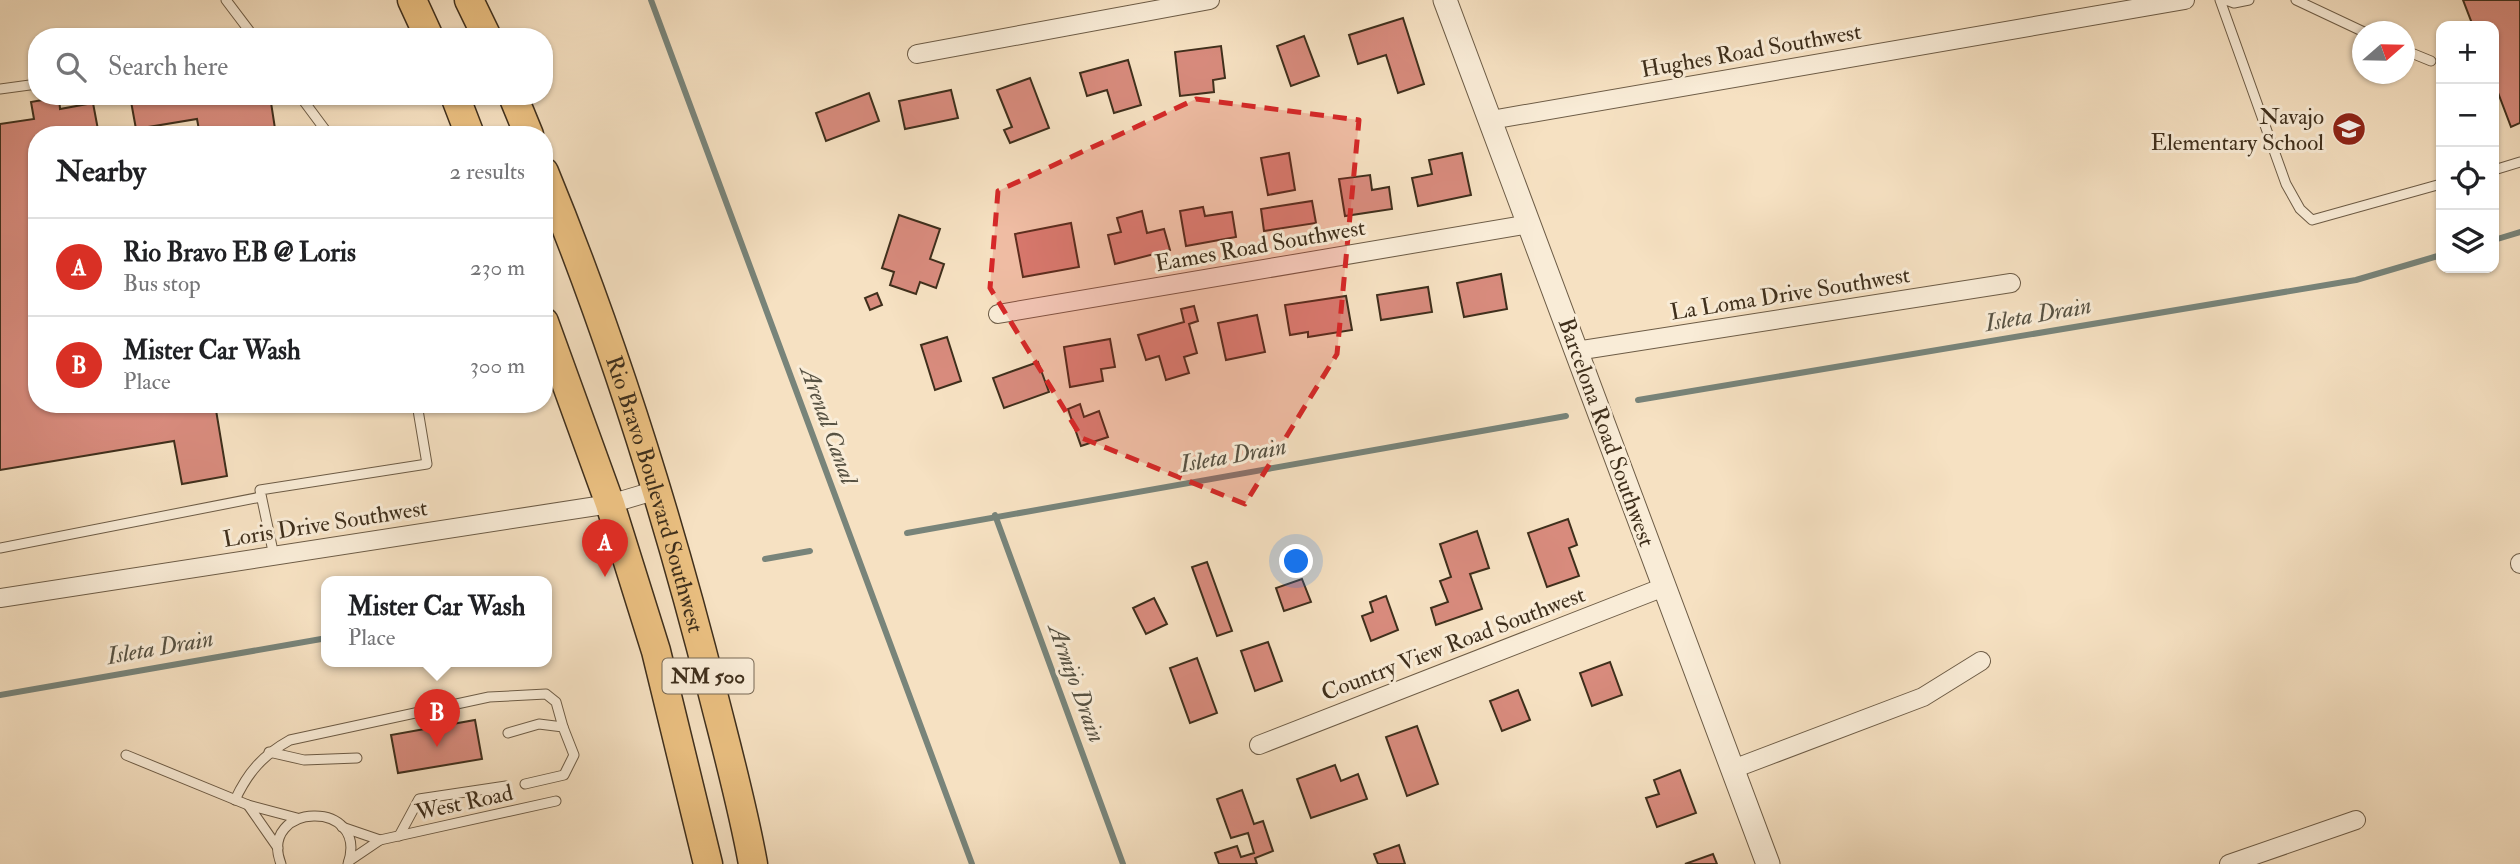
<!DOCTYPE html>
<html lang="en">
<head>
<meta charset="utf-8">
<style>
	:root { --surface:#fff; --page:#f6f6f6; --text:#202124; --muted:#757577; --line:#e0e0e0; --accent:#d93025 }
	body { margin:0; font-family:"IM FELL Double Pica",serif; background:var(--page); color:var(--text) }
	.controls { position:absolute; right:21px; top:21px; display:grid; overflow:hidden; border-radius:14px; box-shadow:0 2px 5px #0004 }
	.controls button { width:63px; height:63px; display:grid; place-items:center; padding:0; border:0; border-bottom:2px solid var(--line); background:var(--surface); color:var(--text); font:35px sans-serif }
	.compass { position:absolute; left:2352px; top:21px; width:63px; height:63px; border-radius:50%; background:var(--surface); box-shadow:0 2px 5px #0004; rotate:70deg }
	.you { position:absolute; left:1297px; top:562px; width:24px; height:24px; margin:-18px; border:5px solid #fff; border-radius:50%; background:#1a73e8; box-shadow:0 0 0 10px #1a73e833 }
	.badge { display:grid; place-items:center; width:46px; height:46px; border-radius:50%; background:var(--accent); color:#fff; font-size:23px; font-weight:700 }
	.pin { position:absolute; translate:-50% -58px; filter:drop-shadow(0 2px 4px #0008) }
	.pin::after { content:''; position:absolute; top:37px; width:24px; height:21px; background:inherit; clip-path:polygon(0 0,100% 0,50% 100%) }
	.popup { position:absolute; left:321px; top:576px; width:231px; height:91px; box-sizing:border-box; display:grid; place-content:center; border-radius:14px; background:var(--surface); filter:drop-shadow(0 2px 5px #0005); font-size:23px; white-space:nowrap; color:var(--muted) }
	.popup b { font-size:26px; color:var(--text) }
	.popup::after { content:''; position:absolute; left:50%; top:100%; margin-left:-14px; border:14px solid transparent; border-top-color:var(--surface) }
	.list { margin:0; padding:0; list-style:none }
	h2 { display:flex; justify-content:space-between; align-items:center; height:91px; margin:0; padding:0 28px; font-size:30px }
	h2 small { font-size:23px; font-weight:400; color:var(--muted) }
	.list li { display:grid; grid-template-columns:46px 1fr auto; gap:21px; align-items:center; box-sizing:border-box; height:98px; padding:0 28px; border-top:2px solid var(--line) }
	.list b { display:block; font-size:26px; white-space:nowrap }
	.list p { margin:0; font-size:23px; white-space:nowrap; color:var(--muted) }
	.list em { font-size:23px; font-style:normal; color:var(--muted) }
	.icon { flex:none; width:38px; height:38px; fill:none; stroke:currentColor; stroke-width:2; stroke-linecap:round; stroke-linejoin:round }
	.map { position:relative; flex:none; width:2520px; height:864px; overflow:hidden }
	.search { position:absolute; background:var(--surface); box-shadow:0 2px 5px #0004; left:28px; top:28px; width:525px; height:77px; display:flex; align-items:center; gap:18px; box-sizing:border-box; padding:0 24px; border-radius:28px; color:var(--muted); font-size:26px }
	.panel { position:absolute; background:var(--surface); box-shadow:0 2px 5px #0004; left:28px; top:126px; width:525px; height:287px; border-radius:28px }
	.map>svg:first-child { display:block }
	.lines { fill:none; stroke-linecap:round; stroke-linejoin:round }
	.stream { stroke:#78847a; stroke-width:6 }
	.building { fill:#d88b7d; stroke:#3f2f1c; stroke-width:2 }
	.service-casing { stroke:#6d5c46; stroke-width:11 }
	.minor-casing { stroke:#6d5c46; stroke-width:20 }
	.tertiary-casing { stroke:#6d5c46; stroke-width:25 }
	.primary-casing { stroke:#3f2f1c; stroke-width:31 }
	.service { stroke:#f9ecd7; stroke-width:9 }
	.minor { stroke:#f9ecd7; stroke-width:18 }
	.tertiary { stroke:#f9ecd7; stroke-width:23 }
	.primary { stroke:#ebc081; stroke-width:28 }
	.marked { fill:#d62828; fill-opacity:0.2; stroke:#d62828; stroke-width:5; stroke-dasharray:14 9; stroke-linejoin:round }
	.labels { text-anchor:middle; stroke-width:6; stroke-linejoin:round; paint-order:stroke }
	.shield { fill:#f9ecd7; stroke:#776854; stroke-width:2 }
	.shield-label { font-size:21px; font-weight:bold; fill:#3f2f1c }
	.street-label { font-size:23px; fill:#3f2f1c; stroke:#f9ecd7 }
	.poi-label { font-size:23px; fill:#3f2f1c; stroke:#f9ecd7; text-anchor:end }
	.water-label { font-size:24px; font-style:italic; fill:#575243; stroke:#f9ecd7 }
</style>
</head>
<body>
<div class="map">
<svg width="2520" height="864" viewBox="0 0 2520 864">
	<rect width="100%" height="100%" fill="#f6e1c2"/>
	<filter id="stains"><feTurbulence type="fractalNoise" baseFrequency=".00286" numOctaves="4"/><feColorMatrix values="0 0 0 0 .2 0 0 0 0 .09 0 0 0 0 .02 0 0 0 .5 -.17"/></filter>
	<radialGradient id="worn" r=".72"><stop offset=".6" stop-color="#630" stop-opacity="0"/><stop offset="1" stop-color="#630" stop-opacity=".3"/></radialGradient>
	<g class="lines">
		<!-- stream -->
		<g class="stream">
			<polyline points="651,0 972,864"/>
			<polyline points="2494,240 2520,232"/>
			<polyline points="1638,400 2356,280 2441,255"/>
			<polyline points="995,515 1123,864"/>
			<polyline points="907,533 1566,416"/>
			<polyline points="765,559 810,551"/>
			<polyline points="0,695 327,638"/>
		</g>
	</g>
	<!-- building -->
	<g class="building">
		<polygon points="2463,0 2520,0 2520,123 2511,127 2494,82 2494,26 2473,26"/>
		<polygon points="1403,18 1424,84 1398,93 1386,55 1358,64 1349,35"/>
		<polygon points="1304,36 1319,76 1291,86 1277,46"/>
		<polygon points="1221,46 1225,78 1213,80 1214,92 1180,96 1175,52"/>
		<polygon points="1128,60 1141,105 1114,113 1107,90 1087,96 1080,73"/>
		<polygon points="1030,78 1049,128 1010,143 1004,130 1012,127 997,90"/>
		<polygon points="951,90 958,118 905,129 899,101"/>
		<polygon points="869,93 879,121 826,141 816,113"/>
		<polygon points="130,96 270,96 276,135 169,135 199,130 197,119 136,129"/>
		<polygon points="59,97 60,109 93,103 99,135 37,135 37,404 215,404 227,476 182,484 174,441 0,470 0,124 34,119 31,102"/>
		<polygon points="1289,153 1295,190 1268,195 1261,158"/>
		<polygon points="1462,153 1471,195 1418,206 1412,178 1432,174 1429,160"/>
		<polygon points="1370,175 1372,190 1389,187 1392,209 1345,216 1339,179"/>
		<polygon points="1312,201 1316,223 1264,231 1261,209"/>
		<polygon points="1203,207 1205,216 1232,212 1236,237 1186,246 1180,211"/>
		<polygon points="1142,211 1147,233 1164,229 1170,250 1115,264 1108,235 1121,232 1117,218"/>
		<polygon points="899,215 940,229 930,259 944,264 936,288 920,282 916,294 890,285 894,272 882,268"/>
		<polygon points="1071,223 1079,267 1023,277 1015,234"/>
		<polygon points="1501,274 1507,309 1464,317 1457,283"/>
		<polygon points="1428,287 1432,312 1381,320 1377,295"/>
		<polygon points="877,293 882,305 870,310 865,298"/>
		<polygon points="1346,296 1352,330 1308,337 1308,332 1290,335 1285,305"/>
		<polygon points="1194,306 1198,321 1189,324 1197,353 1184,357 1189,373 1166,380 1159,356 1146,360 1138,335 1184,322 1181,309"/>
		<polygon points="1257,315 1265,352 1226,360 1218,323"/>
		<polygon points="947,337 961,381 935,390 921,345"/>
		<polygon points="1110,339 1115,367 1101,369 1103,381 1070,387 1064,347"/>
		<polygon points="1038,362 1049,392 1004,408 993,378"/>
		<polygon points="1080,404 1084,417 1099,411 1108,437 1081,446 1068,409"/>
		<polygon points="1568,519 1577,545 1569,548 1579,576 1547,587 1528,533"/>
		<polygon points="1477,531 1489,568 1470,574 1482,609 1436,625 1431,608 1448,602 1440,581 1451,577 1440,544"/>
		<polygon points="1207,562 1232,631 1217,636 1192,567"/>
		<polygon points="1302,579 1311,602 1284,611 1276,588"/>
		<polygon points="1386,596 1398,630 1371,641 1362,616 1373,612 1370,602"/>
		<polygon points="1154,598 1167,624 1146,634 1133,608"/>
		<polygon points="1268,642 1282,681 1255,691 1241,651"/>
		<polygon points="1197,658 1217,713 1190,723 1170,668"/>
		<polygon points="1610,662 1622,695 1592,706 1580,673"/>
		<polygon points="1518,690 1530,720 1502,731 1490,701"/>
		<polygon points="475,720 482,759 398,773 391,735"/>
		<polygon points="1417,726 1438,784 1407,796 1386,737"/>
		<polygon points="1335,765 1341,781 1358,774 1367,799 1311,818 1297,779"/>
		<polygon points="1680,770 1696,813 1657,827 1646,798 1659,794 1654,780"/>
		<polygon points="1242,790 1254,824 1263,821 1273,851 1255,858 1257,864 1219,864 1215,853 1237,846 1241,857 1254,853 1248,833 1231,838 1217,799"/>
		<polygon points="1399,845 1405,864 1378,864 1374,854"/>
		<polygon points="1713,854 1717,864 1685,864"/>
	</g>
	<g class="lines">
		<!-- service casing -->
		<g class="service-casing">
			<g id="service">
				<polyline points="226,0 254,37"/>
				<polyline points="2220,0 2286,184 2300,209 2312,220 2441,184"/>
				<polyline points="2226,0 2234,3 2249,0"/>
				<polyline points="2296,0 2364,32"/>
				<polyline points="2404,50 2431,61"/>
				<polyline points="0,89 37,84"/>
				<polyline points="300,96 329,135"/>
				<polyline points="2494,170 2520,162"/>
				<polyline points="0,548 261,497"/>
				<polyline points="274,556 260,490 427,464 417,404"/>
				<polyline points="508,733 539,724 563,727 574,755 564,775 525,784"/>
				<polyline points="269,752 304,760 357,758"/>
				<polyline points="126,755 248,805"/>
				<path d="M235,800C248,772 263,755 290,740L489,697L546,694L556,702L563,727"/>
				<polyline points="342,827 380,840 349,861"/>
				<polyline points="399,836 419,799 506,786"/>
				<polyline points="380,840 556,801"/>
				<polyline points="278,848 248,805 297,818"/>
				<path d="M281,864C257,802 370,798 348,864"/>
			</g>
		</g>
		<!-- minor casing -->
		<g class="minor-casing">
			<g id="minor">
				<polyline points="917,54 1210,0"/>
				<polyline points="1491,120 2185,0"/>
				<polyline points="998,314 1530,224"/>
				<polyline points="1576,351 2011,283"/>
				<polyline points="2520,563 2520,564"/>
				<polyline points="0,598 610,504 657,490"/>
				<polyline points="1259,745 1664,587"/>
				<polyline points="1733,769 1923,697 1981,661"/>
				<polyline points="2229,864 2356,820"/>
			</g>
		</g>
		<!-- tertiary casing -->
		<g class="tertiary-casing">
			<polyline id="tertiary" points="1445,0 1768,864"/>
		</g>
		<!-- primary casing -->
		<g class="primary-casing">
			<g id="primary">
				<polyline points="412,0 429,37"/>
				<polyline points="469,0 487,37"/>
				<polyline points="455,96 470,135"/>
				<polyline points="513,96 529,135"/>
				<path id="s1" d="M544,172C614,342 669,520 714,698C728,753 743,808 753,864"/>
				<polyline points="544,322 610,504 656,651 708,864"/>
			</g>
		</g>
		<!-- service -->
		<use href="#service" class="service"/>
		<!-- minor -->
		<use href="#minor" class="minor"/>
		<!-- tertiary -->
		<use href="#tertiary" class="tertiary"/>
		<!-- primary -->
		<use href="#primary" class="primary"/>
	</g>
	<!-- marked area -->
	<path class="marked" d="M1196,99L1359,120L1337,354L1245,504L1082,438L990,288L998,191Z"/>
	<!-- icons -->
	<defs>
		<g id="school-disc" transform="scale(1.75)"><circle r="9.5" fill="#8f2418" stroke="#f9ecd7"/><path d="M0-5L7-2L0 1L-7-2ZM-4 1L0 2.5L4 1V4Q0 6-4 4Z" fill="#fff"/></g>
	</defs>
	<g fill-rule="evenodd">
		<use href="#school-disc" x="2349" y="129"/>
	</g>
	<g class="labels">
		<!-- shield labels -->
		<rect class="shield" x="662.5" y="658.5" width="91" height="35" rx="5"/>
		<g class="shield-label">
			<text x="708" y="683">NM 500</text>
		</g>
		<!-- street labels -->
		<g class="street-label">
			<text transform="translate(1751 50) rotate(-10)" y="8">Hughes Road Southwest</text>
			<text transform="translate(1260 245) rotate(-10)" y="8">Eames Road Southwest</text>
			<text transform="translate(1790 293) rotate(-9)" y="8">La Loma Drive Southwest</text>
			<text transform="translate(1607 432) rotate(70)" y="8">Barcelona Road Southwest</text>
			<text dy="8" stroke="none"><textPath href="#s1" startOffset="341">Rio Bravo Boulevard Southwest</textPath></text>
			<text transform="translate(325 523) rotate(-9)" y="8">Loris Drive Southwest</text>
			<text transform="translate(1453 643) rotate(-21)" y="8">Country View Road Southwest</text>
			<text transform="translate(464 802) rotate(-12)" y="8">West Road</text>
		</g>
		<!-- poi labels -->
		<g class="poi-label">
			<text x="2324" y="124">Navajo<tspan x="2324" dy="26">Elementary School</tspan></text>
		</g>
		<!-- water labels -->
		<g class="water-label">
			<text transform="translate(2038 314) rotate(-10)" y="8">Isleta Drain</text>
			<text transform="translate(829 425) rotate(70)" y="8">Arenal Canal</text>
			<text transform="translate(1233 455) rotate(-10)" y="8">Isleta Drain</text>
			<text transform="translate(160 647) rotate(-10)" y="8">Isleta Drain</text>
			<text transform="translate(1077 683) rotate(70)" y="8">Armijo Drain</text>
		</g>
	</g>
	<rect width="100%" height="100%" filter="url(#stains)"/>
	<rect width="100%" height="100%" fill="url(#worn)"/>
</svg>
<div class="controls">
<button>+</button>
<button>−</button>
<button><svg class="icon" aria-label="locate" viewBox="0 0 24 24"><circle cx="12" cy="12" r="6"/><path d="M12 2v4M12 18v4M2 12h4M18 12h4"/></svg></button>
<button><svg class="icon" aria-label="layers" viewBox="0 0 24 24"><path d="M12 4l9 5-9 5-9-5zM3 14l9 5 9-5"/></svg></button>
</div>
<svg class="compass" viewBox="-18 -18 36 36"><path d="M0-13l5 13h-10z" fill="#e53935"/><path d="M0 13l5-13h-10z" fill="#757577"/></svg>
<div class="you"></div>
<div class="pin badge" style="left:605px;top:577px">A</div>
<div class="pin badge" style="left:437px;top:747px">B</div>
<div class="popup"><b>Mister Car Wash</b>Place</div>
<div class="search"><svg class="icon" aria-label="search" viewBox="0 0 24 24"><circle cx="10" cy="10" r="6"/><path d="M15 15l6 6"/></svg>Search here</div>
<section class="panel">
<h2>Nearby<small>2 results</small></h2>
<ul class="list">
<li><span class="badge">A</span><div><b>Rio Bravo EB @ Loris</b><p>Bus stop</p></div><em>230 m</em></li>
<li><span class="badge">B</span><div><b>Mister Car Wash</b><p>Place</p></div><em>300 m</em></li>
</ul>
</section>
</div>
</body>
</html>
